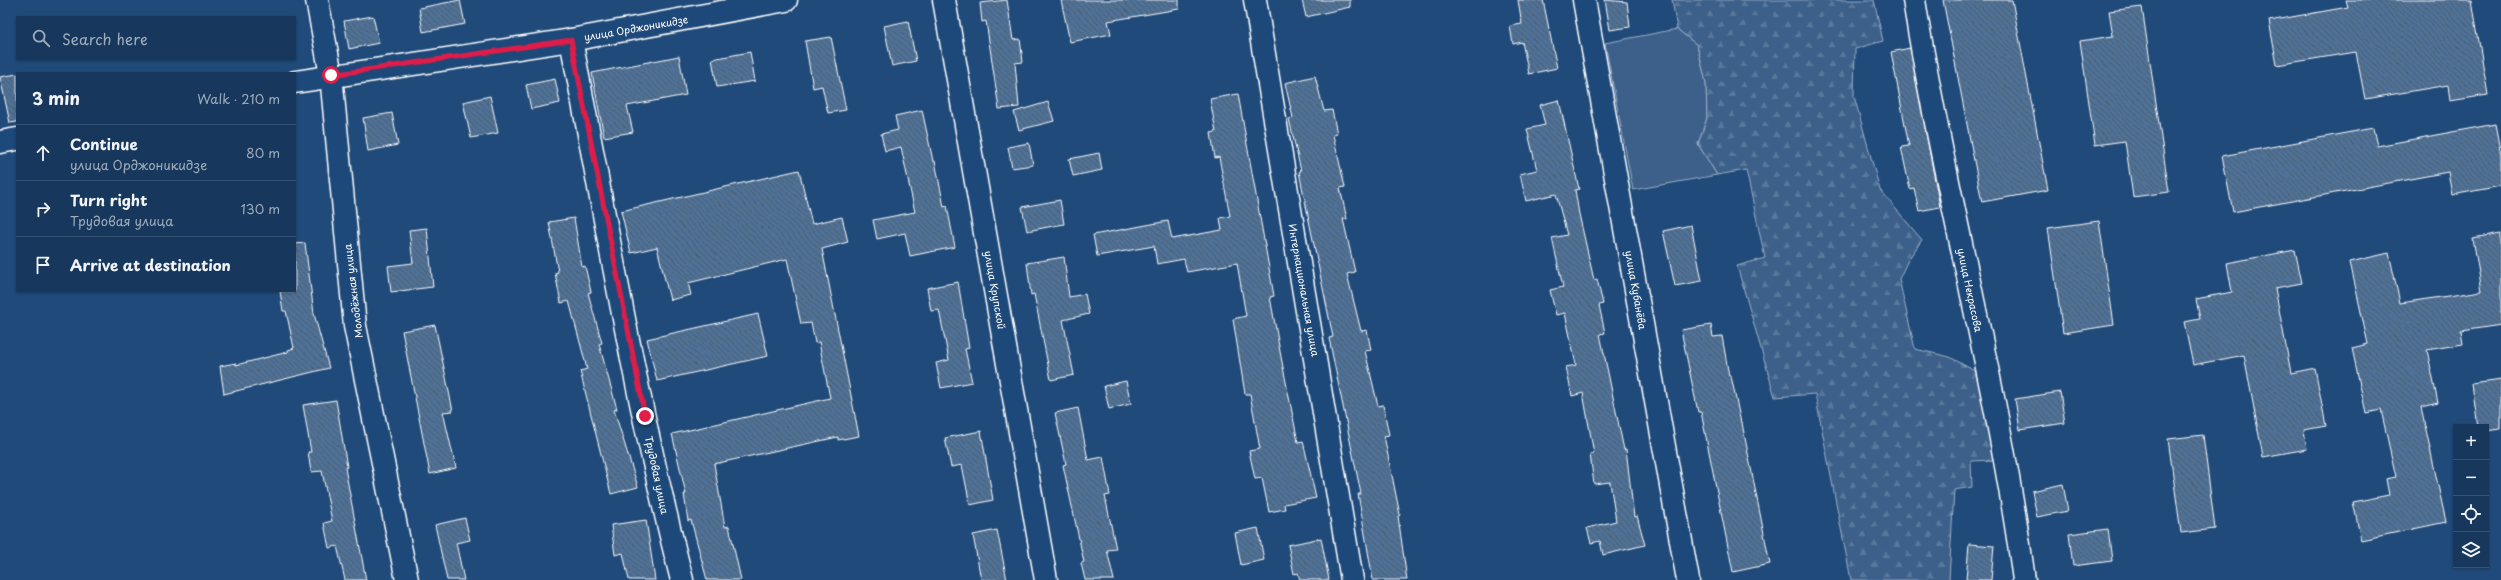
<!DOCTYPE html>
<html lang="en">
<head>
<meta charset="utf-8">
<style>
	:root { --surface:#17385c; --page:#203f62; --text:#f1f3f6; --muted:#9eacbb; --line:#365272 }
	body { margin:0; font-family:"Playpen Sans",sans-serif; background:var(--page); color:var(--text) }
	.controls { position:absolute; right:12px; bottom:12px; display:grid; overflow:hidden; border-radius:0px; box-shadow:0 1px 3px #0004 }
	.controls button { width:36px; height:36px; display:grid; place-items:center; padding:0; border:0; border-bottom:1px solid var(--line); background:var(--surface); color:var(--text); font:20px sans-serif }
	.stop { position:absolute; width:12px; height:12px; margin:-9px; border:3px solid #e11d48; border-radius:50%; background:#fff }
	.stop.end { background:#e11d48; border-color:#fff; box-shadow:0 1px 4px #0008 }
	.list { margin:0; padding:0; list-style:none }
	h2 { display:flex; justify-content:space-between; align-items:center; height:52px; margin:0; padding:0 16px; font-size:17px }
	h2 small { font-size:13px; font-weight:400; color:var(--muted) }
	.list li { display:grid; grid-template-columns:26px 1fr auto; gap:12px; align-items:center; box-sizing:border-box; height:56px; padding:0 16px; border-top:1px solid var(--line) }
	.list b { display:block; font-size:15px; white-space:nowrap }
	.list p { margin:0; font-size:13px; white-space:nowrap; color:var(--muted) }
	.list em { font-size:13px; font-style:normal; color:var(--muted) }
	.icon { flex:none; width:22px; height:22px; fill:none; stroke:currentColor; stroke-width:2; stroke-linecap:round; stroke-linejoin:round }
	.map { position:relative; flex:none; width:2501px; height:580px; overflow:hidden }
	.search { position:absolute; background:var(--surface); box-shadow:0 1px 3px #0004; left:16px; top:16px; width:280px; height:44px; display:flex; align-items:center; gap:10px; box-sizing:border-box; padding:0 14px; border-radius:0px; color:var(--muted); font-size:15px }
	.panel { position:absolute; background:var(--surface); box-shadow:0 1px 3px #0004; left:16px; top:72px; width:280px; height:220px; border-radius:0px }
	.map>svg:first-child { display:block }
	.grass { fill:#3c618b; stroke:#9eb0c5 }
	.forest { fill:url(#forest-firs); stroke:#9eb0c5 }
	.building { fill:url(#building-back-hatch); stroke:#fff }
	.lines { fill:none; stroke-linecap:round; stroke-linejoin:round }
	.minor-casing { stroke:#fff; stroke-width:25 }
	.minor { stroke:#1f4a7a; stroke-width:22 }
	.route { stroke:#e11d48; stroke-width:5 }
	.labels { text-anchor:middle; stroke-width:4; stroke-linejoin:round; paint-order:stroke }
	.street-label { font-size:10px; fill:#fff; stroke:#1f4a7a }
</style>
</head>
<body>
<div class="map">
<svg width="2501" height="580" viewBox="0 0 2501 580">
	<defs>
		<pattern id="forest-firs" width="22" height="20" patternUnits="userSpaceOnUse"><rect width="22" height="20" fill="#3c618b"/><path d="M5 1l3.5 6h-7zM16 11l3.5 6h-7z" fill="#59799c"/></pattern>
		<pattern id="building-back-hatch" width="6" height="6" patternUnits="userSpaceOnUse"><rect width="6" height="6" fill="#507197"/><path d="M-1 5l2 2M0 0l6 6M5-1l2 2" fill="none" stroke="#4e5b6a"/></pattern>
	</defs>
	<rect width="100%" height="100%" fill="#1f4a7a"/>
	<filter id="ink" filterUnits="userSpaceOnUse"><feTurbulence type="fractalNoise" baseFrequency=".025" numOctaves="2"/><feDisplacementMap in="SourceGraphic" scale="8" xChannelSelector="R" yChannelSelector="G"/><feConvolveMatrix kernelMatrix="1 2 1 2 8 2 1 2 1" color-interpolation-filters="sRGB"/></filter>
	<g filter="url(#ink)">
		<!-- grass -->
		<polygon class="grass" points="1677,29 1697,45 1706,82 1707,118 1698,144 1717,175 1633,190 1605,43"/>
		<!-- forest -->
		<polygon class="forest" points="1672,0 1874,0 1883,41 1855,49 1854,96 1880,190 1922,240 1908,260 1899,279 1915,349 1950,357 1978,373 1995,460 1971,461 1972,487 1954,490 1949,580 1851,580 1815,394 1775,397 1737,266 1765,258 1746,170 1717,175 1698,144 1707,118 1706,82 1697,45 1677,29"/>
		<!-- building -->
		<g class="building">
			<polygon points="460,0 465,24 423,32 419,8"/>
			<polygon points="1007,0 1013,40 1020,39 1023,62 1015,63 1019,107 999,109 986,21 982,22 980,3"/>
			<polygon points="1061,0 1179,0 1179,9 1108,21 1111,34 1070,42"/>
			<polygon points="1302,0 1350,0 1350,7 1306,17"/>
			<polygon points="1518,0 1543,0 1557,68 1529,74 1522,42 1513,44 1510,26 1522,24"/>
			<polygon points="1605,0 1627,2 1630,27 1610,30"/>
			<polygon points="1943,0 2012,0 2048,190 1982,202"/>
			<polygon points="2346,0 2472,0 2488,95 2450,101 2448,85 2365,99 2356,52 2277,65 2269,21 2348,7"/>
			<polygon points="2142,7 2169,192 2133,197 2125,141 2095,145 2080,41 2113,36 2109,11"/>
			<polygon points="373,16 379,43 349,49 344,21"/>
			<polygon points="908,21 916,61 892,66 884,26"/>
			<polygon points="831,37 846,110 828,113 822,86 813,88 805,41"/>
			<polygon points="1910,48 1940,207 1919,211 1914,188 1910,189 1901,147 1909,146 1891,52"/>
			<polygon points="750,52 755,81 717,87 712,59"/>
			<polygon points="679,56 686,95 627,106 633,132 604,137 592,73"/>
			<polygon points="17,74 17,122 10,123 0,77"/>
			<polygon points="1315,76 1324,111 1332,110 1337,134 1333,135 1345,187 1340,188 1347,219 1343,219 1355,272 1347,274 1361,331 1367,330 1371,350 1365,351 1378,406 1383,405 1389,435 1384,436 1400,515 1398,516 1407,580 1373,580 1358,494 1361,494 1329,338 1333,337 1299,172 1301,171 1289,119 1293,118 1285,83"/>
			<polygon points="555,79 560,103 531,109 526,85"/>
			<polygon points="1238,94 1274,296 1270,297 1281,357 1298,442 1303,441 1316,498 1284,504 1285,509 1269,512 1262,478 1255,479 1249,451 1260,449 1250,394 1245,394 1233,319 1246,316 1237,263 1187,272 1184,259 1157,264 1154,246 1097,256 1093,235 1168,221 1172,239 1222,230 1220,218 1230,216 1219,157 1215,158 1211,133 1216,132 1210,99"/>
			<polygon points="490,96 498,133 471,138 463,102"/>
			<polygon points="1559,100 1579,189 1575,190 1579,214 1594,280 1597,279 1603,304 1599,305 1605,333 1600,334 1624,450 1626,449 1634,517 1637,516 1645,545 1603,555 1600,541 1591,543 1587,528 1616,521 1610,482 1594,484 1590,454 1594,454 1583,393 1572,396 1566,367 1576,365 1565,313 1556,315 1550,290 1563,287 1552,238 1567,235 1556,194 1526,201 1520,174 1537,170 1527,129 1545,125 1540,105"/>
			<polygon points="1048,102 1054,121 1019,130 1014,112"/>
			<polygon points="922,110 933,161 935,161 944,207 947,206 955,247 910,256 905,233 877,239 873,220 915,212 901,147 885,151 881,134 898,130 895,116"/>
			<polygon points="392,113 398,145 368,151 363,118"/>
			<polygon points="2495,124 2501,155 2501,186 2452,195 2448,172 2233,212 2222,156 2373,128 2377,146"/>
			<polygon points="1029,143 1033,165 1012,168 1008,147"/>
			<polygon points="1099,153 1102,170 1073,176 1069,159"/>
			<polygon points="799,170 812,224 842,217 848,242 822,249 859,436 838,440 838,437 714,464 725,527 729,526 741,580 707,580 691,520 688,521 684,494 686,494 672,434 830,398 819,342 815,343 811,323 801,324 787,259 688,283 691,295 670,300 657,247 631,253 621,211"/>
			<polygon points="1060,200 1064,224 1027,231 1022,207"/>
			<polygon points="574,218 582,267 585,266 591,292 588,293 602,343 599,344 617,409 614,410 638,487 611,494 580,371 587,369 569,301 561,303 555,273 558,272 549,222"/>
			<polygon points="2099,221 2114,325 2063,333 2048,228"/>
			<polygon points="1691,225 1702,281 1675,286 1663,231"/>
			<polygon points="427,228 433,287 391,292 388,266 413,263 409,230"/>
			<polygon points="2501,233 2501,325 2461,331 2463,344 2427,350 2438,403 2421,407 2446,522 2361,540 2353,502 2389,495 2386,479 2396,477 2381,410 2366,413 2352,348 2368,344 2350,262 2389,253 2400,303 2482,291 2473,238"/>
			<polygon points="305,243 314,314 329,368 224,394 220,366 236,363 236,365 288,352 288,350 294,348 286,311 283,311 280,291 295,291 295,244"/>
			<polygon points="2295,250 2302,283 2275,288 2291,373 2315,368 2326,426 2304,430 2307,449 2263,457 2244,355 2193,365 2184,322 2200,319 2196,299 2232,292 2227,263"/>
			<polygon points="1064,257 1069,297 1085,294 1089,314 1063,320 1074,375 1051,380 1034,294 1031,295 1027,263"/>
			<polygon points="958,282 969,348 965,349 972,382 941,388 936,363 949,360 939,310 931,311 927,288"/>
			<polygon points="758,314 768,356 657,381 647,339"/>
			<polygon points="435,325 453,411 443,412 456,468 430,474 402,331"/>
			<polygon points="1711,325 1713,337 1722,336 1729,376 1731,376 1741,423 1742,423 1770,564 1733,572 1701,412 1698,412 1681,330"/>
			<polygon points="2501,380 2501,429 2486,431 2486,427 2478,427 2472,384"/>
			<polygon points="1126,381 1131,404 1109,409 1104,386"/>
			<polygon points="2060,392 2065,423 2020,430 2015,399"/>
			<polygon points="336,400 347,467 345,468 366,580 345,580 337,546 329,548 324,523 332,521 322,471 311,472 308,452 311,452 303,405"/>
			<polygon points="1078,408 1088,460 1103,457 1110,495 1105,496 1116,549 1107,550 1114,580 1085,580 1081,563 1084,562 1063,465 1066,464 1055,413"/>
			<polygon points="981,431 993,500 970,505 962,465 951,467 945,438"/>
			<polygon points="2203,435 2215,529 2181,533 2168,439"/>
			<polygon points="2063,484 2068,511 2037,517 2032,491"/>
			<polygon points="465,518 470,540 456,543 464,580 447,580 435,525"/>
			<polygon points="646,520 655,580 629,580 623,553 615,555 611,525"/>
			<polygon points="1258,528 1264,560 1241,565 1235,533"/>
			<polygon points="2108,529 2112,561 2073,566 2069,534"/>
			<polygon points="997,530 1007,580 981,580 973,535"/>
			<polygon points="1321,538 1329,580 1300,580 1298,573 1294,574 1288,545"/>
			<polygon points="1969,544 1994,546 1991,580 1966,580"/>
		</g>
		<g class="lines">
			<!-- minor casing -->
			<g class="minor-casing">
				<g id="minor">
					<polyline points="317,0 331,75 355,326 407,580"/>
					<polyline points="944,0 1046,580"/>
					<polyline points="1255,0 1352,580"/>
					<polyline points="1584,0 1688,580"/>
					<path d="M1914,0C1945,195 1998,385 2024,580"/>
					<path d="M571,40C606,220 636,402 682,580"/>
					<polyline points="295,82 571,40 786,0"/>
					<polyline points="0,142 17,139"/>
				</g>
			</g>
			<!-- minor -->
			<use href="#minor" class="minor"/>
		</g>
	</g>
	<g class="lines" filter="url(#ink)">
		<!-- route -->
		<polyline class="route" points="331,75 571,40 645,416"/>
	</g>
	<g class="labels">
		<!-- street labels -->
		<g class="street-label">
			<text transform="translate(636 28) rotate(-10)" y="4">улица Орджоникидзе</text>
			<text transform="translate(995 290) rotate(80)" y="4">улица Крупской</text>
			<text transform="translate(1304 290) rotate(80)" y="4">Интернациональная улица</text>
			<text transform="translate(1636 290) rotate(80)" y="4">улица Кубанёва</text>
			<text transform="translate(1970 290) rotate(78)" y="4">улица Некрасова</text>
			<text transform="translate(353 291) rotate(-97)" y="4">Молодёжная улица</text>
			<text transform="translate(657 475) rotate(78)" y="4">Трудовая улица</text>
		</g>
	</g>
</svg>
<div class="controls">
<button>+</button>
<button>−</button>
<button><svg class="icon" aria-label="locate" viewBox="0 0 24 24"><circle cx="12" cy="12" r="6"/><path d="M12 2v4M12 18v4M2 12h4M18 12h4"/></svg></button>
<button><svg class="icon" aria-label="layers" viewBox="0 0 24 24"><path d="M12 4l9 5-9 5-9-5zM3 14l9 5 9-5"/></svg></button>
</div>
<div class="stop" style="left:331px;top:75px"></div>
<div class="stop end" style="left:645px;top:416px"></div>
<div class="search"><svg class="icon" aria-label="search" viewBox="0 0 24 24"><circle cx="10" cy="10" r="6"/><path d="M15 15l6 6"/></svg>Search here</div>
<section class="panel">
<h2>3 min<small>Walk · 210 m</small></h2>
<ul class="list">
<li><svg class="icon" aria-label="ahead" viewBox="0 0 24 24"><path d="M12 20V5M6 11l6-6 6 6"/></svg><div><b>Continue</b><p>улица Орджоникидзе</p></div><em>80 m</em></li>
<li><svg class="icon" aria-label="right" viewBox="0 0 24 24"><path d="M7 20v-9h11M14 6l5 5-5 5"/></svg><div><b>Turn right</b><p>Трудовая улица</p></div><em>130 m</em></li>
<li><svg class="icon" aria-label="arrive" viewBox="0 0 24 24"><path d="M6 21V4h12l-3 4 3 4H6"/></svg><div><b>Arrive at destination</b></div></li>
</ul>
</section>
</div>
</body>
</html>
